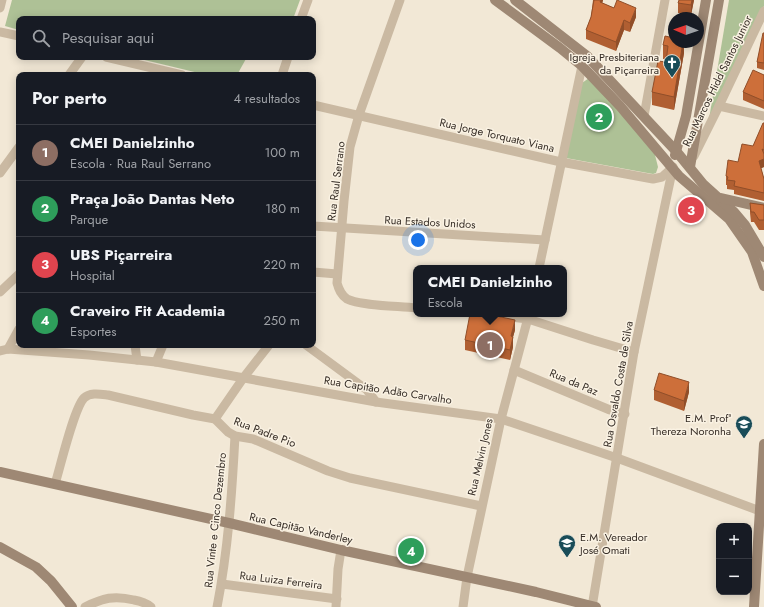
<!DOCTYPE html>
<html lang="pt">
<head>
<meta charset="utf-8">
<style>
	:root { --surface:#171b24; --page:#242831; --text:#f1f3f6; --muted:#9ea1a6; --line:#363941; --accent:#0b8043 }
	body { margin:0; font-family:Jost,sans-serif; background:var(--page); color:var(--text) }
	.controls { position:absolute; right:12px; bottom:12px; display:grid; overflow:hidden; border-radius:8px; box-shadow:0 2px 10px #0003 }
	.controls button { width:36px; height:36px; display:grid; place-items:center; padding:0; border:0; border-bottom:1px solid var(--line); background:var(--surface); color:var(--text); font:20px sans-serif }
	.compass { position:absolute; left:668px; top:12px; width:36px; height:36px; border-radius:50%; background:var(--surface); box-shadow:0 2px 10px #0003; rotate:272deg }
	.you { position:absolute; left:418px; top:240px; width:14px; height:14px; margin:-10px; border:3px solid #fff; border-radius:50%; background:#1a73e8; box-shadow:0 0 0 6px #1a73e833 }
	.badge { display:grid; place-items:center; width:26px; height:26px; border-radius:50%; background:var(--accent); color:#fff; font-size:13px; font-weight:700 }
	.pin { position:absolute; translate:-50% -50%; border:2px solid #fff; box-shadow:0 1px 4px #0006 }
	.popup { position:absolute; left:413px; top:265px; width:154px; height:52px; box-sizing:border-box; display:grid; place-content:center; border-radius:8px; background:var(--surface); filter:drop-shadow(0 1px 3px #0005); font-size:13px; white-space:nowrap; color:var(--muted) }
	.popup b { font-size:15px; color:var(--text) }
	.popup::after { content:''; position:absolute; left:50%; top:100%; margin-left:-8px; border:8px solid transparent; border-top-color:var(--surface) }
	.list { margin:0; padding:0; list-style:none }
	h2 { display:flex; justify-content:space-between; align-items:center; height:52px; margin:0; padding:0 16px; font-size:17px }
	h2 small { font-size:13px; font-weight:400; color:var(--muted) }
	.list li { display:grid; grid-template-columns:26px 1fr auto; gap:12px; align-items:center; box-sizing:border-box; height:56px; padding:0 16px; border-top:1px solid var(--line) }
	.list b { display:block; font-size:15px; white-space:nowrap }
	.list p { margin:0; font-size:13px; white-space:nowrap; color:var(--muted) }
	.list em { font-size:13px; font-style:normal; color:var(--muted) }
	.icon { flex:none; width:22px; height:22px; fill:none; stroke:currentColor; stroke-width:2; stroke-linecap:round; stroke-linejoin:round }
	.map { position:relative; flex:none; width:764px; height:607px; overflow:hidden }
	.search { position:absolute; background:var(--surface); box-shadow:0 2px 10px #0003; left:16px; top:16px; width:300px; height:44px; display:flex; align-items:center; gap:10px; box-sizing:border-box; padding:0 14px; border-radius:8px; color:var(--muted); font-size:15px }
	.panel { position:absolute; background:var(--surface); box-shadow:0 2px 10px #0003; left:16px; top:72px; width:300px; height:276px; border-radius:8px }
	.map>svg:first-child { display:block }
	.green { fill:#aec196 }
	.lines { fill:none; stroke-linecap:round; stroke-linejoin:round }
	.street { stroke:#cab9a2; stroke-width:9 }
	.secondary { stroke:#9e8874; stroke-width:10 }
	.wall { fill:#b05f32 }
	.shaded-wall { fill:#904e29 }
	.building { fill:#cd6f3a; stroke:#904e29 }
	.labels { text-anchor:middle; stroke-width:3; stroke-linejoin:round; paint-order:stroke }
	.poi-label { font-size:11px; fill:#352c25; stroke:#faf2e3; text-anchor:end }
	.street-label { font-size:11px; fill:#352c25; stroke:#faf2e3 }
</style>
</head>
<body>
<div class="map">
<svg width="764" height="607" viewBox="0 0 764 607">
	<rect width="100%" height="100%" fill="#f2e8d6"/>
	<!-- green -->
	<g class="green">
		<polygon points="12,0 300,0 293,19 19,19 19,30 5,26"/>
		<polygon points="729,0 764,0 764,6 709,119"/>
		<polygon points="132,57 247,57 237,75 207,75"/>
		<polygon points="589,78 654,151 658,167 656,173 653,174 566,158 582,83"/>
	</g>
	<g class="lines">
		<!-- street -->
		<g class="street">
			<path d="M400,0L359,115L350,147L344,201L337,283C339,290 341,295 347,299C361,306 399,306 416,308"/>
			<polyline points="0,8 2,0"/>
			<polyline points="301,19 308,0"/>
			<polyline points="0,32 19,36"/>
			<polyline points="106,57 182,75"/>
			<polyline points="69,75 82,57"/>
			<polyline points="282,75 288,57"/>
			<polyline points="313,105 561,162 653,179 662,177 673,167"/>
			<polyline points="719,106 764,116"/>
			<polyline points="644,116 665,0"/>
			<polyline points="694,156 719,106 764,11"/>
			<polyline points="0,173 19,147"/>
			<polyline points="313,226 545,240"/>
			<polyline points="539,268 582,66"/>
			<polyline points="313,272 337,274"/>
			<polyline points="0,292 19,274"/>
			<polyline points="483,314 528,319 593,340 634,352"/>
			<polyline points="135,345 137,360"/>
			<polyline points="306,345 367,390 376,402"/>
			<polyline points="8,349 19,329"/>
			<polyline points="0,351 8,349 89,355 156,362 376,402 501,419 617,458 760,511"/>
			<polyline points="156,362 163,345"/>
			<polyline points="514,370 610,410 625,414"/>
			<polyline points="215,419 244,377 269,345"/>
			<path d="M55,484C60,468 74,408 84,398C90,392 100,394 108,395L193,415L215,419L228,432L235,436L253,439L328,471L350,478L481,506"/>
			<polyline points="222,584 337,599"/>
			<path d="M85,607C103,598 114,595 134,600C140,601 146,603 151,607"/>
			<path d="M217,607C228,551 232,493 235,436"/>
			<polyline points="336,607 338,569 341,550"/>
			<polyline points="463,607 467,577 501,419 529,314"/>
			<polyline points="592,607 634,352 673,167"/>
		</g>
		<!-- secondary -->
		<g class="secondary">
			<polyline points="495,0 560,48 582,66 620,106 679,176 729,219 752,252 764,286"/>
			<polyline points="515,0 587,56 676,151 703,184 734,212 745,225 764,257"/>
			<polyline points="675,155 686,116 706,0"/>
			<polyline points="690,167 719,0"/>
			<polyline points="721,198 764,208"/>
			<polyline points="0,472 229,523 341,550 536,592 596,607"/>
			<polyline points="0,547 36,567 51,581 72,607"/>
			<polyline points="754,607 764,444"/>
		</g>
	</g>
	<!-- wall -->
	<g class="wall">
		<polygon points="593,0 603,0 602,3 636,17 630,32 624,30 616,51 586,39 586,30 591,17"/>
		<polygon points="694,0 691,15 678,13 678,3"/>
		<polygon points="764,33 764,70 757,68 757,62"/>
		<polygon points="684,42 684,53 674,110 652,105 652,92 666,62 666,59 663,59 663,45"/>
		<polygon points="764,75 764,109 743,100 743,92"/>
		<polygon points="764,123 764,167 761,168 764,179 764,201 734,194 734,190 727,189 727,185 726,185 726,176 738,162 753,146"/>
		<polygon points="750,203 764,205 764,230 759,230 754,222 751,222 750,213"/>
		<polygon points="515,330 513,337 513,347 510,360 465,350 465,340"/>
		<polygon points="654,390 689,392 684,411 654,400"/>
	</g>
	<!-- shaded-wall -->
	<g class="shaded-wall">
		<polygon points="601,0 603,0 600,12 600,2"/>
		<polygon points="692,0 694,0 691,15 691,5"/>
		<polygon points="636,8 636,17 630,32 630,23"/>
		<polygon points="624,20 624,30 616,51 616,42"/>
		<polygon points="683,42 684,53 674,110 674,97"/>
		<polygon points="764,159 764,167 759,169 759,161"/>
		<polygon points="515,320 515,330 513,337 513,347 510,360 510,350 511,336"/>
		<polygon points="689,382 689,392 684,411 684,401"/>
	</g>
	<!-- building -->
	<g class="building">
		<polygon points="594,0 601,0 600,2 614,8 617,0 636,8 630,23 624,20 616,42 586,30 591,17"/>
		<polygon points="679,0 692,0 691,5 678,3"/>
		<polygon points="763,33 764,33 764,63 757,62"/>
		<polygon points="665,36 674,38 674,42 683,42 674,97 652,92 658,61 666,62 668,46 663,45"/>
		<polygon points="753,70 764,75 764,101 743,92"/>
		<polygon points="763,123 764,123 764,150 762,149 764,154 764,159 759,161 764,179 764,193 734,186 735,181 727,180 728,177 726,176 728,160 738,162 742,144 753,146"/>
		<polygon points="750,203 764,205 764,220 759,220 754,212 751,212"/>
		<polygon points="470,314 487,314 515,320 511,336 513,337 510,350 465,340"/>
		<polygon points="659,373 689,382 684,401 654,390"/>
	</g>
	<!-- icons -->
	<defs>
		<g id="church-pin" transform="scale(0.9)"><path d="M0 17L-7.5 6A9.5 9.5 0 1 1 7.5 6Z" fill="#194c58" stroke="#faf2e3"/><path d="M-1.2-6h2.4v3.5h3.3v2.4h-3.3V6h-2.4V-.1h-3.3v-2.4h3.3Z" fill="#fff"/></g>
		<g id="school-pin" transform="scale(0.9)"><path d="M0 17L-7.5 6A9.5 9.5 0 1 1 7.5 6Z" fill="#194c58" stroke="#faf2e3"/><path d="M0-5L7-2L0 1L-7-2ZM-4 1L0 2.5L4 1V4Q0 6-4 4Z" fill="#fff"/></g>
	</defs>
	<g fill-rule="evenodd">
		<use href="#church-pin" x="672" y="63"/>
		<use href="#school-pin" x="744" y="424"/>
		<use href="#school-pin" x="567" y="543"/>
	</g>
	<g class="labels">
		<!-- poi labels -->
		<g class="poi-label">
			<text x="659" y="61">Igreja Presbiteriana<tspan x="659" dy="13">da Piçarreira</tspan></text>
			<text x="731" y="422">E.M. Profª<tspan x="731" dy="13">Thereza Noronha</tspan></text>
			<text x="580" y="541" text-anchor="start">E.M. Vereador<tspan x="580" dy="13">José Omati</tspan></text>
		</g>
		<!-- street labels -->
		<g class="street-label">
			<text transform="translate(717 81) rotate(-64)" y="4">Rua Marcos Hidd Santos Junior</text>
			<text transform="translate(497 135) rotate(13)" y="4">Rua Jorge Torquato Viana</text>
			<text transform="translate(336 181) rotate(-83)" y="4">Rua Raul Serrano</text>
			<text transform="translate(430 222) rotate(3)" y="4">Rua Estados Unidos</text>
			<text transform="translate(574 382) rotate(23)" y="4">Rua da Paz</text>
			<text transform="translate(618 384) rotate(-80)" y="4">Rua Osvaldo Costa de Silva</text>
			<text transform="translate(388 390) rotate(9)" y="4">Rua Capitão Adão Carvalho</text>
			<text transform="translate(265 432) rotate(21)" y="4">Rua Padre Pio</text>
			<text transform="translate(480 457) rotate(-77)" y="4">Rua Melvin Jones</text>
			<text transform="translate(215 520) rotate(-84)" y="4">Rua Vinte e Cinco Dezembro</text>
			<text transform="translate(301 528) rotate(13)" y="4">Rua Capitão Vanderley</text>
			<text transform="translate(281 580) rotate(7)" y="4">Rua Luiza Ferreira</text>
		</g>
	</g>
</svg>
<div class="controls">
<button>+</button>
<button>−</button>
</div>
<svg class="compass" viewBox="-18 -18 36 36"><path d="M0-13l5 13h-10z" fill="#e53935"/><path d="M0 13l5-13h-10z" fill="#9ea1a6"/></svg>
<div class="you"></div>
<div class="pin badge" style="left:490px;top:345px;background:#8d6e63">1</div>
<div class="popup"><b>CMEI Danielzinho</b>Escola</div>
<div class="pin badge" style="left:599px;top:117px;background:#2e9e5b">2</div>
<div class="pin badge" style="left:691px;top:210px;background:#e0444e">3</div>
<div class="pin badge" style="left:411px;top:551px;background:#2e9e5b">4</div>
<div class="search"><svg class="icon" aria-label="search" viewBox="0 0 24 24"><circle cx="10" cy="10" r="6"/><path d="M15 15l6 6"/></svg>Pesquisar aqui</div>
<section class="panel">
<h2>Por perto<small>4 resultados</small></h2>
<ul class="list">
<li><span class="badge" style="background:#8d6e63">1</span><div><b>CMEI Danielzinho</b><p>Escola · Rua Raul Serrano</p></div><em>100 m</em></li>
<li><span class="badge" style="background:#2e9e5b">2</span><div><b>Praça João Dantas Neto</b><p>Parque</p></div><em>180 m</em></li>
<li><span class="badge" style="background:#e0444e">3</span><div><b>UBS Piçarreira</b><p>Hospital</p></div><em>220 m</em></li>
<li><span class="badge" style="background:#2e9e5b">4</span><div><b>Craveiro Fit Academia</b><p>Esportes</p></div><em>250 m</em></li>
</ul>
</section>
</div>
</body>
</html>
